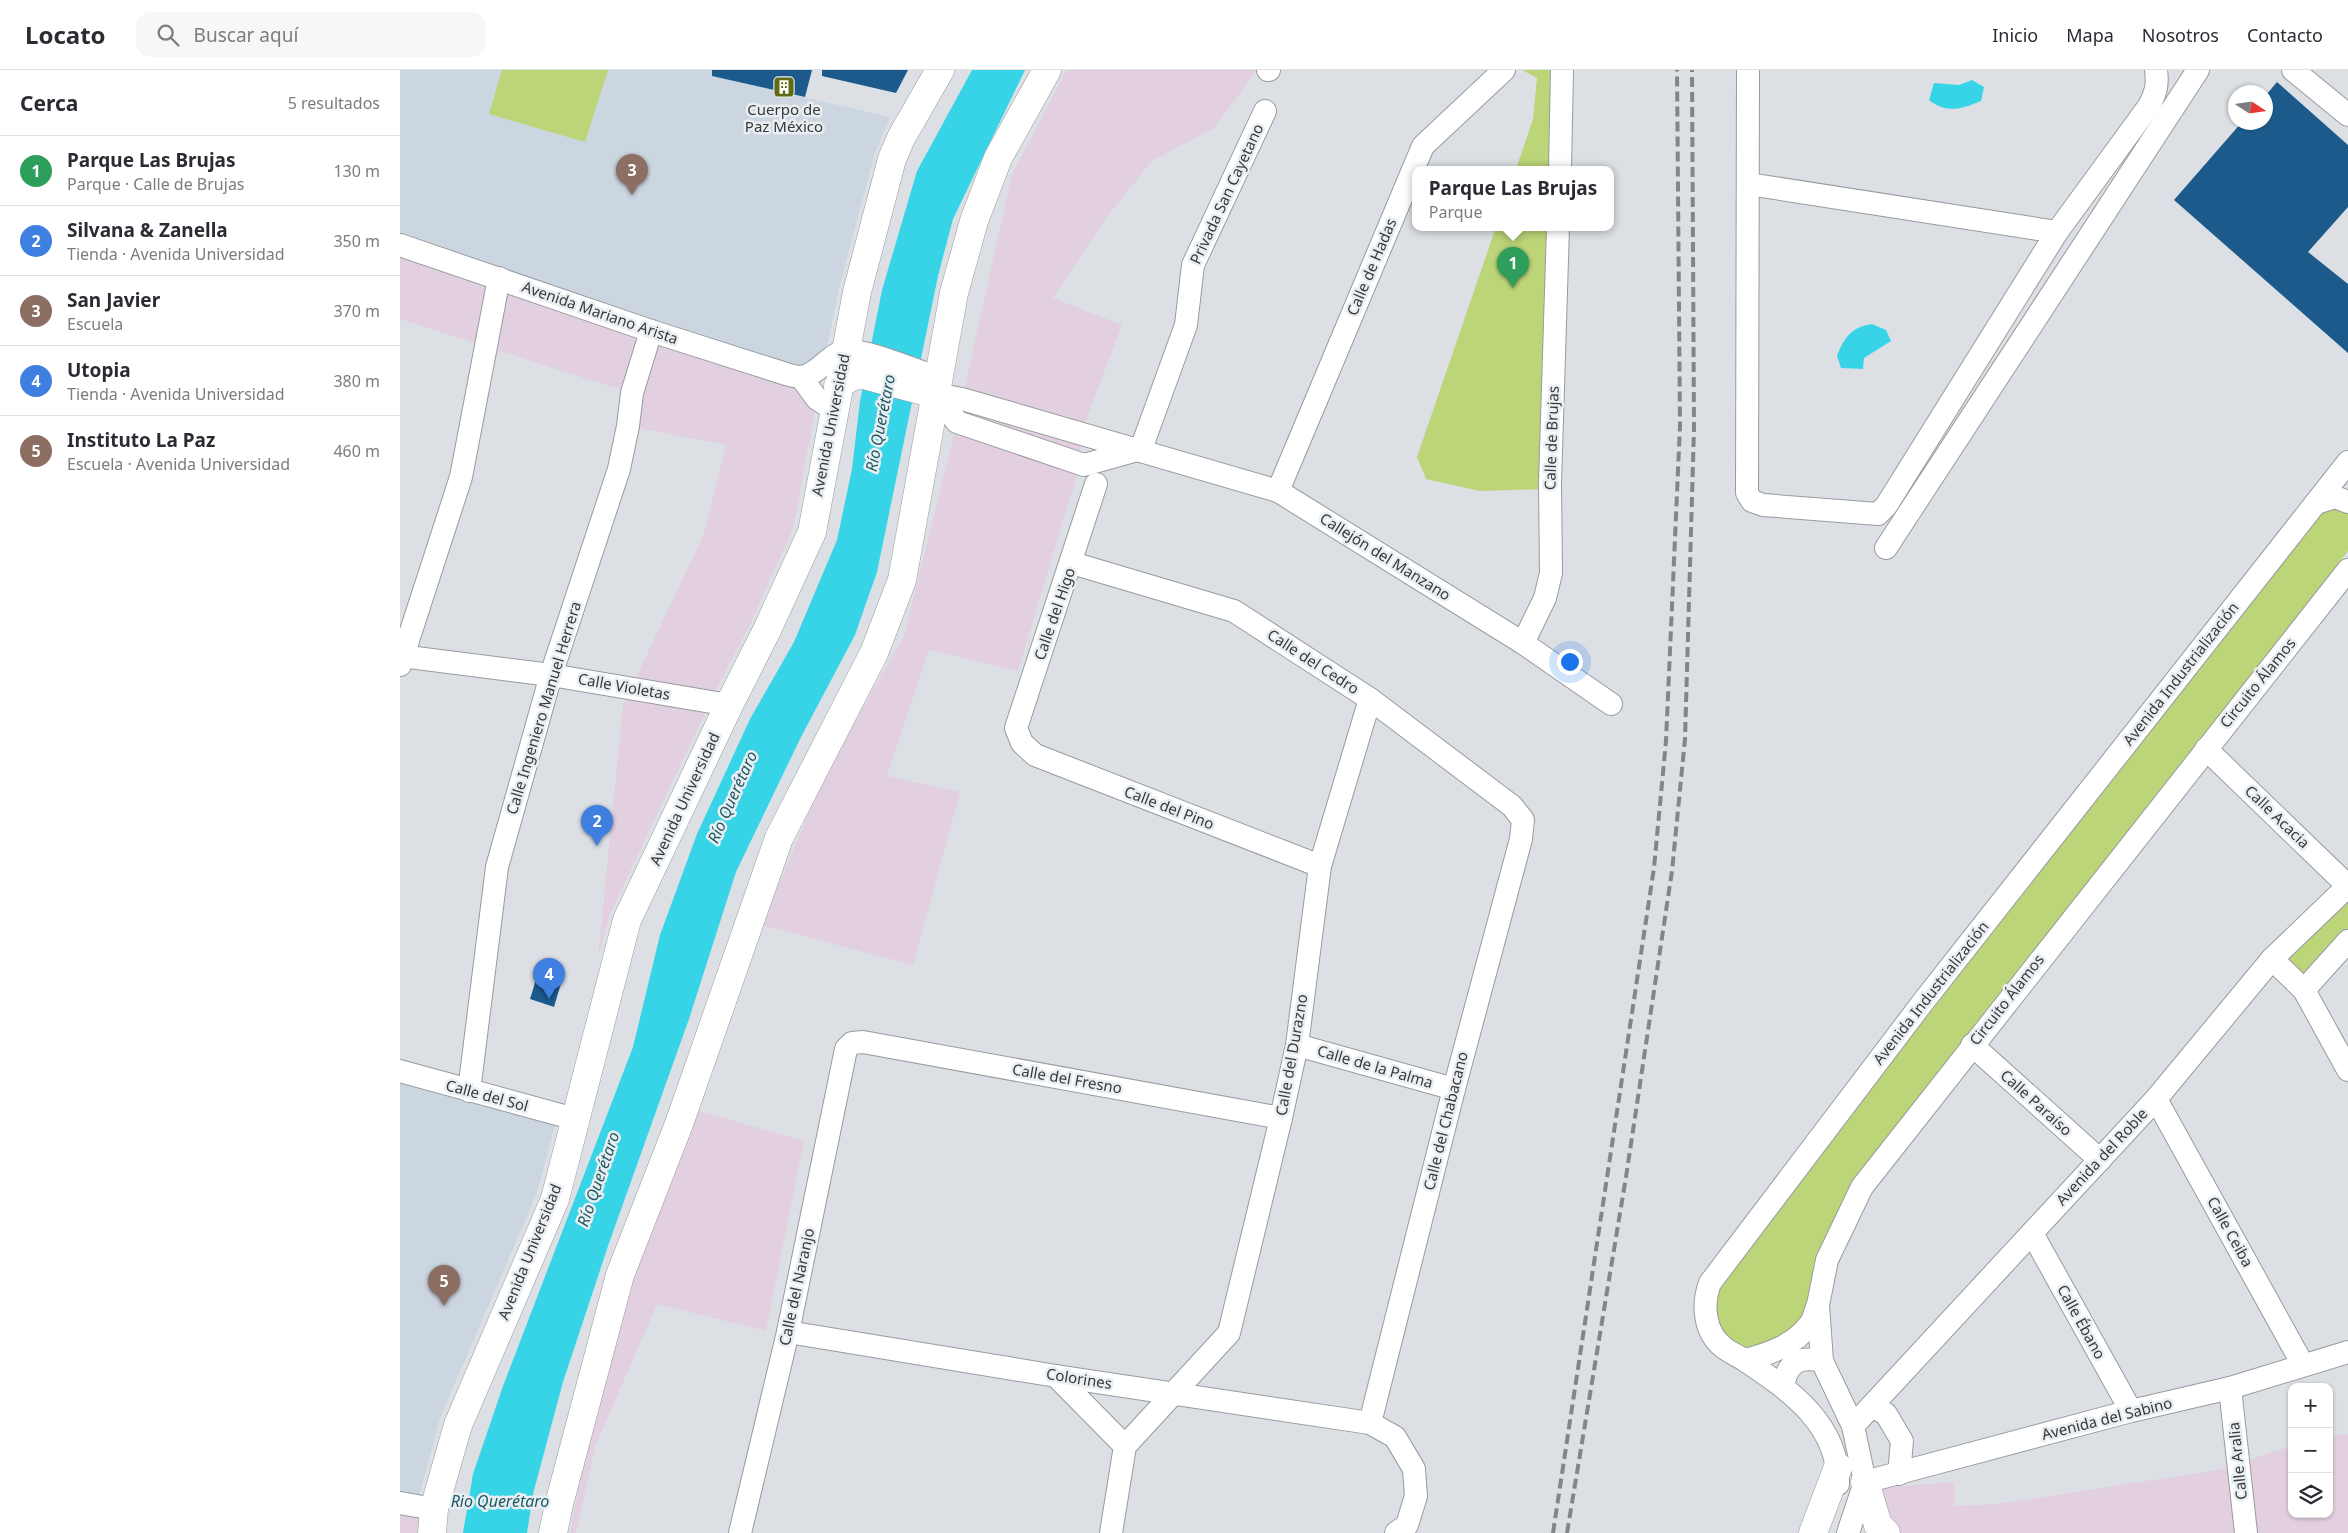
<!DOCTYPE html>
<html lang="es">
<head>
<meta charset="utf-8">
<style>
	:root { --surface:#fff; --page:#f7f7f7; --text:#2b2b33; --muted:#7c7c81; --line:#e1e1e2; --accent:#1a73e8 }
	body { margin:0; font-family:"Noto Sans",sans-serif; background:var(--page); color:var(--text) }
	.controls { position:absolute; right:15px; bottom:15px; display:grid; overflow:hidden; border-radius:10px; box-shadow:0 1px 4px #0004 }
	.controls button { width:45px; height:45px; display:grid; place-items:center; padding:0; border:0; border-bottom:1px solid var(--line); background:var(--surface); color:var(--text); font:25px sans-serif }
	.compass { position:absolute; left:1828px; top:15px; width:45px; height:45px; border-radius:50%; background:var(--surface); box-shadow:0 1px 4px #0004; rotate:102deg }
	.you { position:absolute; left:1169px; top:591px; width:18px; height:18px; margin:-12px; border:4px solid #fff; border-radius:50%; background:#1a73e8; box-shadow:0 0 0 8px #1a73e833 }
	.badge { display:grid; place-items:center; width:32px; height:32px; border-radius:50%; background:var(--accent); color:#fff; font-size:16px; font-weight:700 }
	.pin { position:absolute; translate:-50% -41px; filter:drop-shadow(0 1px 2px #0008) }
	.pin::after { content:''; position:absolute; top:26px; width:18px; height:15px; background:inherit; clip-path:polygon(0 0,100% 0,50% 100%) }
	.popup { position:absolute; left:1012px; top:96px; width:202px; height:65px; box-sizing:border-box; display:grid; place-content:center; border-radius:10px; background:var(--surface); filter:drop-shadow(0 1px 4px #0005); font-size:16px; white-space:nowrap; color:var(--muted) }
	.popup b { font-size:19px; color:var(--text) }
	.popup::after { content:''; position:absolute; left:50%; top:100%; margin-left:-10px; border:10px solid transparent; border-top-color:var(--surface) }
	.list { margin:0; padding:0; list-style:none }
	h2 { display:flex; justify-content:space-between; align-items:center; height:65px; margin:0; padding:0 20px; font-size:21px }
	h2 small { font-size:16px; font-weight:400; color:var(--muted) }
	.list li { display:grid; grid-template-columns:32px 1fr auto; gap:15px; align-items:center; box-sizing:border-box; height:70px; padding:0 20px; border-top:1px solid var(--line) }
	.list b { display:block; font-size:19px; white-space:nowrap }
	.list p { margin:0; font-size:16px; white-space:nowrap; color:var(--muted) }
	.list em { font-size:16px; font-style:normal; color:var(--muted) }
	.icon { flex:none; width:28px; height:28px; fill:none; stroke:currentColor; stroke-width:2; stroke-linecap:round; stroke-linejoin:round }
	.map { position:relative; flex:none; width:1948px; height:1463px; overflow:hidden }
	header { display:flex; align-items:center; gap:30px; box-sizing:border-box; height:70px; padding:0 25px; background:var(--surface); border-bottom:1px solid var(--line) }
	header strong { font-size:24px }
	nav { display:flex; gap:28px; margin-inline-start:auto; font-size:18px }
	.search { width:350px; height:45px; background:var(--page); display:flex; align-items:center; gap:12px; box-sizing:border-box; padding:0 18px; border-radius:15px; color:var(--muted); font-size:19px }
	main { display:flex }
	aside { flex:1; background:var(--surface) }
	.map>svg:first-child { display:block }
	.commercial { fill:#e2cfdf }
	.built { fill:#ccd6e0 }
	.green { fill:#bbd578 }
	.water { fill:#37d4e8 }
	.building { fill:#1b5a8b }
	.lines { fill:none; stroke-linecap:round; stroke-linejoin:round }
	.minor-casing { stroke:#979b9f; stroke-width:24 }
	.major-casing { stroke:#979b9f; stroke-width:29 }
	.minor { stroke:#fff; stroke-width:22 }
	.major { stroke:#fff; stroke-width:28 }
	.rail { stroke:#838689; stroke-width:4; stroke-dasharray:10 5; stroke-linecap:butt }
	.labels { text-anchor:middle; stroke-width:5; stroke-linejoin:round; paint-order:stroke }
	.poi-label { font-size:15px; fill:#37393b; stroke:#e9eef2 }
	.street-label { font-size:15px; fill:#37393b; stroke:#e9eef2 }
	.water-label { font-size:16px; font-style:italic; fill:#1d5a62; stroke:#e9eef2 }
</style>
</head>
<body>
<header>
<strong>Locato</strong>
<div class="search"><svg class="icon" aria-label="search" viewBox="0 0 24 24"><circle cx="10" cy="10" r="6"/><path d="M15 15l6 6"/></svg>Buscar aquí</div>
<nav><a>Inicio</a><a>Mapa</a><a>Nosotros</a><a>Contacto</a></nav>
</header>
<main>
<aside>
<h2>Cerca<small>5 resultados</small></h2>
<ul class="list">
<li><span class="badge" style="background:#2e9e5b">1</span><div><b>Parque Las Brujas</b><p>Parque · Calle de Brujas</p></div><em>130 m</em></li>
<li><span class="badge" style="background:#3f7fe0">2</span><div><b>Silvana &amp; Zanella</b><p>Tienda · Avenida Universidad</p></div><em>350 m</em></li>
<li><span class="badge" style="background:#8d6e63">3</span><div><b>San Javier</b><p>Escuela</p></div><em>370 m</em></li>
<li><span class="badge" style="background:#3f7fe0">4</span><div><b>Utopia</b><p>Tienda · Avenida Universidad</p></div><em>380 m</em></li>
<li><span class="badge" style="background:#8d6e63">5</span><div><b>Instituto La Paz</b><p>Escuela · Avenida Universidad</p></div><em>460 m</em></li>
</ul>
</aside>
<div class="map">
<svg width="1948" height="1463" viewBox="0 0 1948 1463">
	<rect width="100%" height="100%" fill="#dce0e5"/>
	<!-- commercial -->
	<g class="commercial">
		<polygon points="667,0 857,0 814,58 752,91 706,148 653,228 722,255 684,355 678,401 618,601 529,580 487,706 560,722 513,895 362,855 425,704 504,566 557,352 612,104"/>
		<polygon points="0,175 386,304 417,329 394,456 351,552 310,632 210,844 198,888 223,635 304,464 326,375 228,356 231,323 0,249"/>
		<polygon points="296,1040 404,1071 366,1261 257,1234 195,1377 176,1463 170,1463 203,1290"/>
		<polygon points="1948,1364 1948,1463 1486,1463 1468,1421 1491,1417 1554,1412 1554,1436 1598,1434 1817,1400 1892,1376 1892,1444 1929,1444 1929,1367"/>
		<polygon points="0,1433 12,1434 32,1463 0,1463"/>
	</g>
	<!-- built -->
	<g class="built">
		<polygon points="0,0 338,0 334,11 490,47 475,82 439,218 423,297 401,307 0,175"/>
		<polygon points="0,1001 158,1044 137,1123 40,1348 17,1434 0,1433"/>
	</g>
	<!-- green -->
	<g class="green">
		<polygon points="102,0 208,0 185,72 89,44"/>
		<polygon points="1122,0 1156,0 1154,99 1116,99 1133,49 1137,8"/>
		<polygon points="1096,157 1152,157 1145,419 1080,421 1026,409 1017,387"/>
		<path d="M1928,434L1948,438V481L1454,1109L1417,1186L1406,1252L1364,1282C1356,1280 1347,1280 1341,1277C1322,1268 1311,1244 1316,1224C1318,1218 1323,1213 1326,1207L1559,905Z"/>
		<polygon points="1948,816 1948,871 1904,920 1872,889"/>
	</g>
	<!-- water -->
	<g class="water">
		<polygon points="572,0 625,0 553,149 538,206 477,502 455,565 401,667 336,802 289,949 208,1176 163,1312 133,1424 127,1463 63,1463 73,1404 103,1316 233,977 260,865 297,764 350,649 394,572 437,470 452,399 460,331 482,220 517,101"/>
		<path d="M1572,10L1584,17L1581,31C1562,39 1546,44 1529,30L1534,13L1559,15Z"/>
		<path d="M1472,254L1486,260L1491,271L1464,288L1463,299L1441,298L1437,286C1444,268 1451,257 1472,254Z"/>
	</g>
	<!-- building -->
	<g class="building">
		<polygon points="312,0 412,0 405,27 312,6"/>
		<polygon points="422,0 508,0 496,23 422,6"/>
		<polygon points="1877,12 1948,75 1948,137 1908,182 1948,214 1948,283 1774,130 1842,52 1866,52 1866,25"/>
		<polygon points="138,903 162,910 154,937 130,929"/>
	</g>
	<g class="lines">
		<!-- minor casing -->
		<g class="minor-casing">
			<g id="minor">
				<polyline points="868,0 869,0"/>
				<path d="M1348,0L1347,423L1352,431L1363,435L1478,444L1486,436L1657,162L1749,36C1756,23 1758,14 1756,0"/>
				<polyline points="1893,0 1948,45"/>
				<polyline points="1160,99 1162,0"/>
				<polyline points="1349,114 1657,162"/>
				<path d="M0,175L251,261L386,304C390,305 397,307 401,307C419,305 431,281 447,281C470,281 503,296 525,303"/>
				<polyline points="401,307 417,329 434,340"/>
				<polyline points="532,319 557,352 684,395 741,379"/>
				<polyline points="535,324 562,329 878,421 1123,573 1211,634"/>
				<polyline points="741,379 786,255 793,195 865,41"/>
				<polyline points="696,414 616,658 622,673 635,685 920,796"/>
				<polyline points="878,421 1023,76 1104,0"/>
				<polyline points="1916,433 1935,427 1948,432"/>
				<polyline points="1486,478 1798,0"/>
				<polyline points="672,493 834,541 970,629 1112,736 1123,750 1121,769 1054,1019 970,1353"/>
				<polyline points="1123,573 1145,528 1151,503 1150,413 1158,157"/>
				<polyline points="0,586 151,605 329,635"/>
				<polyline points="0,595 61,407 99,208"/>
				<polyline points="1806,679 1948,816"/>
				<polyline points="1872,889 1904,920 1948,1000"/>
				<polyline points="1904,920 1948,871"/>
				<polyline points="897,975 1054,1019"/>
				<polyline points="1572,975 1700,1090"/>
				<polyline points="0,1001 175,1049"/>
				<polyline points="69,1021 97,797 151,605 219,399 228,356 232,323 251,261"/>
				<polyline points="1756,1029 1903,1295"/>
				<polyline points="1632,1163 1731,1341"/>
				<polyline points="388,1262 656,1306 970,1353 995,1367 1014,1399 1016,1426 1007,1455 996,1463"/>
				<path d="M1345,1290C1369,1284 1395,1275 1410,1254C1414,1249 1415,1241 1418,1235"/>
				<polyline points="656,1306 725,1376"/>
				<path d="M1383,1316C1388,1292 1398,1286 1422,1291"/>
				<polyline points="1830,1318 1846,1463"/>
				<polyline points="1472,1336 1486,1344 1502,1371 1499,1404"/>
				<polyline points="1453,1356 1756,1029 1872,889 1948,816"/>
				<polyline points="1465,1412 1453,1356 1422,1291 1418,1235 1427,1190 1462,1117 1948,500"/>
				<polyline points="1465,1412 1731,1341 1830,1318 1948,1282"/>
				<path d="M1438,1414C1439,1355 1391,1321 1346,1291C1339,1286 1330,1283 1323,1277C1304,1262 1302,1234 1310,1213L1523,932L1948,392"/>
				<polyline points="0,1433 34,1439"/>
				<polyline points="340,1463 388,1262 446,979 452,973 463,972 881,1048"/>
				<polyline points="711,1463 725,1376 829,1263 881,1048 897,975 920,796 970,629"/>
				<polyline points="1448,1463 1465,1412"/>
			</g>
		</g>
		<!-- major casing -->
		<g class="major-casing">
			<g id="major">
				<polyline points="438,316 449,308 460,304 535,324"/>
				<polyline points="1465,1412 1478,1455 1486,1463"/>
				<polyline points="32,1463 34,1439 58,1355 155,1129 227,850 329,635 367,560 412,462 457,222 492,89 501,68 540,0"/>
				<polyline points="153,1463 159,1434 220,1205 279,1054 379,768 474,583 502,510 554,223 574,151 598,88 647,0"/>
				<polyline points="1413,1463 1438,1397"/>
			</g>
		</g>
		<!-- minor -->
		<use href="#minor" class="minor"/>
		<!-- major -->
		<use href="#major" class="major"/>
		<!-- rail -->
		<g class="rail">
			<polyline points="1153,1463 1254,798 1266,671 1280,356 1277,0"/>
			<polyline points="1167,1463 1226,1107 1272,801 1285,669 1294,358 1292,0"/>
		</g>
	</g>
	<!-- icons -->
	<defs>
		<g id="building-square" transform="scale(1.125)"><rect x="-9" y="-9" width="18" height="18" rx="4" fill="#606c15" stroke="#e9eef2"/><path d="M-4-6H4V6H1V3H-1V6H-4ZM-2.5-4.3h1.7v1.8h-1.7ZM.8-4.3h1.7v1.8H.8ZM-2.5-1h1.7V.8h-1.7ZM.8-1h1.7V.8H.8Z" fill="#fff"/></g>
	</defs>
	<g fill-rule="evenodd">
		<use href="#building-square" x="384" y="17"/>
	</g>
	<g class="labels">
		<!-- poi labels -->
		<g class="poi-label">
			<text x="384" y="45">Cuerpo de<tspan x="384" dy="17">Paz México</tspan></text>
		</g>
		<!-- street labels -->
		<g class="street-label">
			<text transform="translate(827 124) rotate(-65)" y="5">Privada San Cayetano</text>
			<text transform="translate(972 197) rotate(-67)" y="5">Calle de Hadas</text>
			<text transform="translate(200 243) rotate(19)" y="5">Avenida Mariano Arista</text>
			<text transform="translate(431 355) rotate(-79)" y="5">Avenida Universidad</text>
			<text transform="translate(1152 368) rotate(-88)" y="5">Calle de Brujas</text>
			<text transform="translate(985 487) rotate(32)" y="5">Callejón del Manzano</text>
			<text transform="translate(655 544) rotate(-71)" y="5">Calle del Higo</text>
			<text transform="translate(913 592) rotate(33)" y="5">Calle del Cedro</text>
			<text transform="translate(1781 604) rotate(-52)" y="5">Avenida Industrialización</text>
			<text transform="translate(1858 613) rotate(-51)" y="5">Circuito Álamos</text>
			<text transform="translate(224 617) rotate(10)" y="5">Calle Violetas</text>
			<text transform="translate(144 638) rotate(-73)" y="5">Calle Ingeniero Manuel Herrera</text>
			<text transform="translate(285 729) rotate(-65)" y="5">Avenida Universidad</text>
			<text transform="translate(769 738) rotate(21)" y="5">Calle del Pino</text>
			<text transform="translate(1877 747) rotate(44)" y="5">Calle Acacia</text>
			<text transform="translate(1531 923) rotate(-52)" y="5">Avenida Industrialización</text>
			<text transform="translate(1607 930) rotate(-52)" y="5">Circuito Álamos</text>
			<text transform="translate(892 985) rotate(-80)" y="5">Calle del Durazno</text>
			<text transform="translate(975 997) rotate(16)" y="5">Calle de la Palma</text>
			<text transform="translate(667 1009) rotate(10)" y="5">Calle del Fresno</text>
			<text transform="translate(87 1026) rotate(15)" y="5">Calle del Sol</text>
			<text transform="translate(1636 1033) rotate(42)" y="5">Calle Paraíso</text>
			<text transform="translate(1046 1051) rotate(-76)" y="5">Calle del Chabacano</text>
			<text transform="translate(1702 1087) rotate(-47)" y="5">Avenida del Roble</text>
			<text transform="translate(1830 1162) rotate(61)" y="5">Calle Ceiba</text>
			<text transform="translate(130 1182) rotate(-68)" y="5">Avenida Universidad</text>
			<text transform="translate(397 1217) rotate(-78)" y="5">Calle del Naranjo</text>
			<text transform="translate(1681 1252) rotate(61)" y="5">Calle Ébano</text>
			<text transform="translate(679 1309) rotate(9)" y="5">Colorines</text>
			<text transform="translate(1707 1349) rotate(-14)" y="5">Avenida del Sabino</text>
			<text transform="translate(1838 1391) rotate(-96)" y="5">Calle Aralia</text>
		</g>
		<!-- water labels -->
		<g class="water-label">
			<text transform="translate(480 353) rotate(-79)" y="6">Río Querétaro</text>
			<text transform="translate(332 727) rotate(-66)" y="6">Río Querétaro</text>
			<text transform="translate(198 1109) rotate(-71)" y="6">Río Querétaro</text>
			<text x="100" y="1437">Rio Querétaro</text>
		</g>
	</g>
</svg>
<div class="controls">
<button>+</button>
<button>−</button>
<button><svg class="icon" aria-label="layers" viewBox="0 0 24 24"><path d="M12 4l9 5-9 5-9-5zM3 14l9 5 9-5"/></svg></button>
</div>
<svg class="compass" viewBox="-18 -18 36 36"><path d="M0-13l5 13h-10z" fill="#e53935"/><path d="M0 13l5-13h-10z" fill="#7c7c81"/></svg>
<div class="you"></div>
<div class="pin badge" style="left:1113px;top:218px;background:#2e9e5b">1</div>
<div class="popup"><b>Parque Las Brujas</b>Parque</div>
<div class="pin badge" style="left:197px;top:776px;background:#3f7fe0">2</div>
<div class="pin badge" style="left:232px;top:125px;background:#8d6e63">3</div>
<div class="pin badge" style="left:149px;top:929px;background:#3f7fe0">4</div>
<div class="pin badge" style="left:44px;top:1236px;background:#8d6e63">5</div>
</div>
</main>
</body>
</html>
